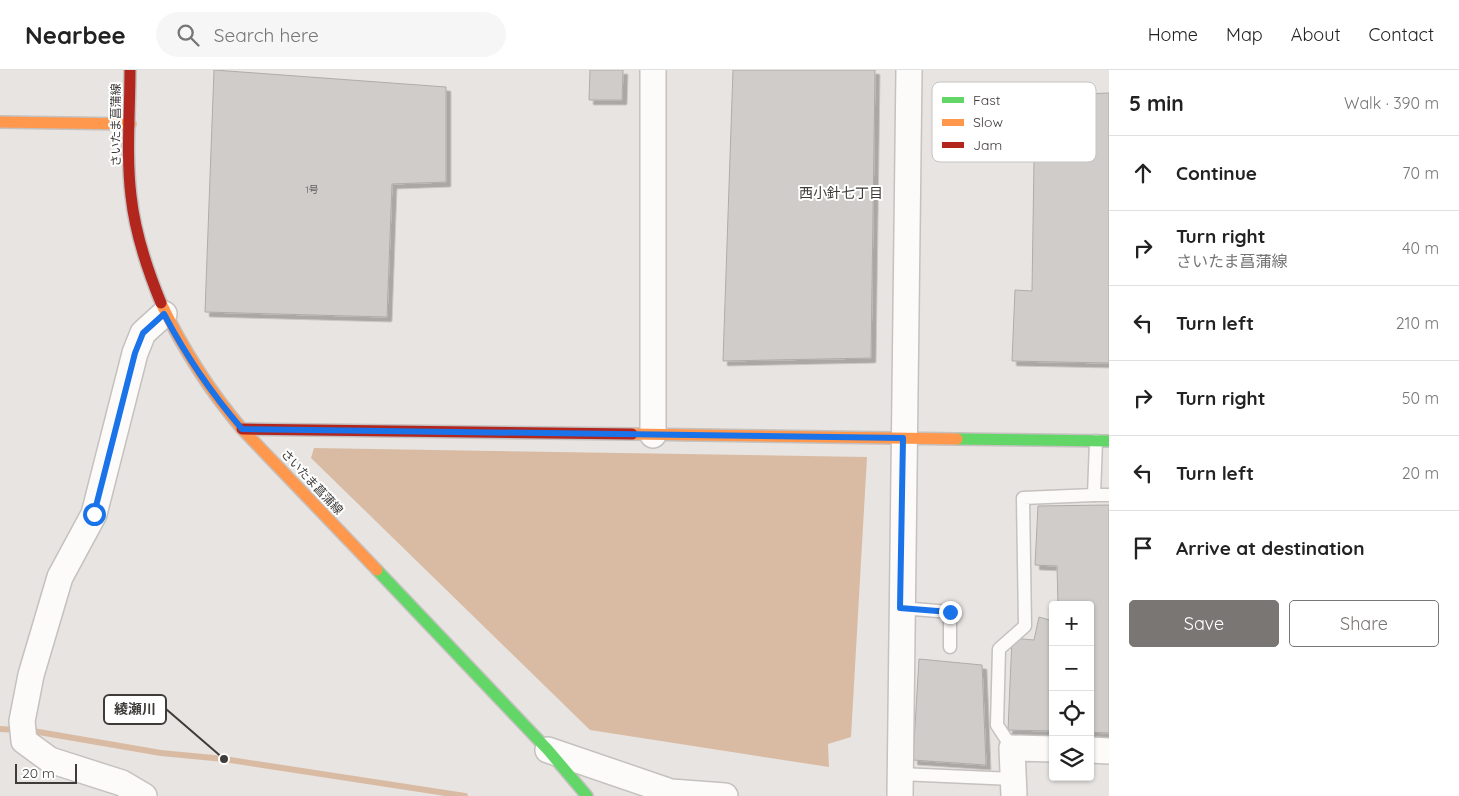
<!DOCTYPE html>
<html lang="en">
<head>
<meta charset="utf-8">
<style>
	:root { --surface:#fff; --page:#f6f6f6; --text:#222; --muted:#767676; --line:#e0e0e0; --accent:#7a7674 }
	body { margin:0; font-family:Quicksand,"Noto Sans JP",sans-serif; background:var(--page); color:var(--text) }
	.controls { position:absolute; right:15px; bottom:15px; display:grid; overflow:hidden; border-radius:5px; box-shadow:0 1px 4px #0004 }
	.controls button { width:45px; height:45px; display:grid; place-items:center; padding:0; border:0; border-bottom:1px solid var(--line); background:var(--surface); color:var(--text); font:25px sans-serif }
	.scale { position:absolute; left:15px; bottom:12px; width:62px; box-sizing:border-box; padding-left:5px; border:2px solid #3e3b39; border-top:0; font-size:14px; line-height:18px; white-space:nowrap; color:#3e3b39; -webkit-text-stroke:4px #fff; paint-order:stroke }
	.stop { position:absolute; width:15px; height:15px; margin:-11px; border:4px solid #1a73e8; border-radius:50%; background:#fff }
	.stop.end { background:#1a73e8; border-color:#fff; box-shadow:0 1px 5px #0008 }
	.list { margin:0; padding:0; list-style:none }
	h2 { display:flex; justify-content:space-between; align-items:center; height:65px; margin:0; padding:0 20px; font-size:21px }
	h2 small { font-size:16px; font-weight:400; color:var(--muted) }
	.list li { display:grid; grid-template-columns:32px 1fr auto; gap:15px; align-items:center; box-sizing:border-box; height:75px; padding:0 20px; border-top:1px solid var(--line) }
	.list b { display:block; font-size:19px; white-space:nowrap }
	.list p { margin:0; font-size:16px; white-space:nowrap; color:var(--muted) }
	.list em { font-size:16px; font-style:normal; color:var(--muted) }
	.actions { display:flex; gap:10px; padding:15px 20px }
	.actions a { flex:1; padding:11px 0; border:1px solid var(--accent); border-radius:5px; text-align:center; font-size:18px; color:var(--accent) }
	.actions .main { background:var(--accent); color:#fff }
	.icon { flex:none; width:28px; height:28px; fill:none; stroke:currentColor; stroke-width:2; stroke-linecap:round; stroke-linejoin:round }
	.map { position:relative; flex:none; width:1109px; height:726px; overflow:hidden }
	header { display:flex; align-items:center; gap:30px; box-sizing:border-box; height:70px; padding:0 25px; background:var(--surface); border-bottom:1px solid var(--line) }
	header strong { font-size:24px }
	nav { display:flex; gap:28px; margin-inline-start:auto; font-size:18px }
	.search { width:350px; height:45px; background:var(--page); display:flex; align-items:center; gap:12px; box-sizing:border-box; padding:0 18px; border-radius:28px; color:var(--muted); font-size:19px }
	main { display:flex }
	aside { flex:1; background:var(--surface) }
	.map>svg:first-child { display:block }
	.water { fill:#d9bba3 }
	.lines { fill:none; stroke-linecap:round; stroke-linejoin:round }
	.stream { stroke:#d9bba3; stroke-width:6 }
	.building { fill:#d0ccca; stroke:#afaca9; filter:url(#shadow) }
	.lane-casing { stroke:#c4c1bf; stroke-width:15 }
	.street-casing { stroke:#c4c1bf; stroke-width:28 }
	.fast-casing { stroke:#c4c1bf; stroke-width:14 }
	.slow-casing { stroke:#c4c1bf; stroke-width:14 }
	.jam-casing { stroke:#c4c1bf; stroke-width:14 }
	.lane { stroke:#fcfbfa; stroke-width:12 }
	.street { stroke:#fcfbfa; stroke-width:25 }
	.fast { stroke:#63d668; stroke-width:11 }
	.slow { stroke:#ff974d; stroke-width:11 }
	.jam { stroke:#b3261e; stroke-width:11 }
	.route { stroke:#1a73e8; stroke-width:6 }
	.labels { text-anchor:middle; stroke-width:4; stroke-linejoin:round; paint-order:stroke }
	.number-label { font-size:10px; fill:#63605e }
	.street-label { font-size:12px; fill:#3e3b39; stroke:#fff }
	.neighbourhood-label { font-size:14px; fill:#3e3b39; stroke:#fff }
	.key { fill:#fff; stroke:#c5c4c4; stroke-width:1 }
	.key-label { font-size:14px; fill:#3e3b39 }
	.leader { fill:none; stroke:#3e3b39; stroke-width:2 }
	.callout-dot { fill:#3e3b39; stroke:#fff; stroke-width:2 }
	.callout { fill:#fff; stroke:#3e3b39; stroke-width:2 }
	.callout-label { font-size:14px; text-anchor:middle; font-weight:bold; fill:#3e3b39 }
</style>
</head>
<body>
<header>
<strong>Nearbee</strong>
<div class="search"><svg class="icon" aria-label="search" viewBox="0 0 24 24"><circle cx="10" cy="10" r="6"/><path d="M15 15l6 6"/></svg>Search here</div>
<nav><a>Home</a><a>Map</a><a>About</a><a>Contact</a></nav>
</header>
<main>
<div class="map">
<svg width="1109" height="726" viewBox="0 0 1109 726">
	<defs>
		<filter id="shadow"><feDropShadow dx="4.5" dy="4.5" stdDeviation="0" flood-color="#0004"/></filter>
	</defs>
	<rect width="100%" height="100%" fill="#e8e4e1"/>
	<!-- water -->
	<polygon class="water" points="314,378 867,387 851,667 828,674 829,697 590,660 311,388"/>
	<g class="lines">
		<!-- stream -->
		<g class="stream">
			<polyline points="0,659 17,660"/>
			<polyline points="27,660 161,683 224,689 465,726"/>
		</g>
	</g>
	<!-- building -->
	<g class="building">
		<polygon points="214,0 446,17 446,112 392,114 387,247 205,242"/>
		<polygon points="590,0 623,0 622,30 589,30"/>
		<polygon points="733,0 875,0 871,288 723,291"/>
		<polygon points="1109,23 1109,293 1012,291 1015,220 1032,221 1035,26"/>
		<polygon points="1109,435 1109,663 1090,662 1090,535 1058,535 1057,496 1035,495 1038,436"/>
		<polygon points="1039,547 1053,551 1053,661 1008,660 1012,568 1034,570"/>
		<polygon points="919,589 982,595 986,695 913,690"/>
	</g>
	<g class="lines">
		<!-- lane casing -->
		<g class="lane-casing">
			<g id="lane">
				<polyline points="1094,425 1109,425"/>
				<polyline points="901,538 950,542 950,577"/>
				<polyline points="1012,678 997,655 999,579 1025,556 1023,428 1094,425 1096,371"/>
				<polyline points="900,704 1013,709"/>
			</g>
		</g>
		<!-- street casing -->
		<g class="street-casing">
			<g id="street">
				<polyline points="653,0 653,365"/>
				<polyline points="548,680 671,722 725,726"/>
				<polyline points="1090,680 1109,681"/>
				<polyline points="144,726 122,713 50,690 24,671 22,651 31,605 60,507 94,444 135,283 143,263 164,244"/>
				<polyline points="900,726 909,0"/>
				<polyline points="1014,726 1012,678 1053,679"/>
			</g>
		</g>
		<!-- fast casing -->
		<g class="fast-casing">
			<g id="fast">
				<polyline points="957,369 1109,371"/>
				<polyline points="377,500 548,680 587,726"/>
			</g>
		</g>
		<!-- slow casing -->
		<g class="slow-casing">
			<g id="slow">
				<polyline points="0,52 130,54"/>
				<path d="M161,233C183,279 209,320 242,359L377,500"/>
				<polyline points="632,364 957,369"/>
			</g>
		</g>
		<!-- jam casing -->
		<g class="jam-casing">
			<g id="jam">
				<path d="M130,0C130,42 126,84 131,126C135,163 147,199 161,233"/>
				<polyline points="242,359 632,364"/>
			</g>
		</g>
		<!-- lane -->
		<use href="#lane" class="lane"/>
		<!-- street -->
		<use href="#street" class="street"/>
		<!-- fast -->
		<use href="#fast" class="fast"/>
		<!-- slow -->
		<use href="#slow" class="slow"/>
		<!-- jam -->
		<use href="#jam" class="jam"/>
	</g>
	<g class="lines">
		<!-- route -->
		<path class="route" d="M94,444L135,283L143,263L164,244C186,286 211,323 242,359L903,368L900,538L950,542"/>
	</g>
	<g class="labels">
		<!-- number labels -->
		<g class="number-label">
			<text x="312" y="123">1号</text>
		</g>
		<!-- street labels -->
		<g class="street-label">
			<text transform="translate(116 55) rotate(-90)" y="4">さいたま菖蒲線</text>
			<text transform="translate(312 412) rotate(47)" y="4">さいたま菖蒲線</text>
		</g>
		<!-- neighbourhood labels -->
		<g class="neighbourhood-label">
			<text x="841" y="128">西小針七丁目</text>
		</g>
	</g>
	<!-- legend -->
	<rect x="932" y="12" width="164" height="80" rx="8" class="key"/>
	<rect x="942" y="27" width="22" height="6" fill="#63d668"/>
	<rect x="942" y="49" width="22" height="7" fill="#ff974d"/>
	<rect x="942" y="72" width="22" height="6" fill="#b3261e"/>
	<g class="key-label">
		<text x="973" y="35">Fast</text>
		<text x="973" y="57">Slow</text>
		<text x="973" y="80">Jam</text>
	</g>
	<!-- callouts -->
	<path class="leader" d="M224 689L166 639"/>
	<circle class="callout-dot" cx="224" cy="689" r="5"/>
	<rect class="callout" x="104" y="625" width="62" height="29" rx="5"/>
	<g class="callout-label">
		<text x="135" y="644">綾瀬川</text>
	</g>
</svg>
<div class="controls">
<button>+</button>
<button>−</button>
<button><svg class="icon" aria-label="locate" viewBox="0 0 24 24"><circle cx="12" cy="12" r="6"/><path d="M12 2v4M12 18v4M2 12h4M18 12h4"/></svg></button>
<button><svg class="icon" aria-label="layers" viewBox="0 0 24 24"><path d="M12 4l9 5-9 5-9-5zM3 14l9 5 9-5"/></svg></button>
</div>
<div class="scale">20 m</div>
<div class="stop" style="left:94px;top:444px"></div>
<div class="stop end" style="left:950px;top:542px"></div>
</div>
<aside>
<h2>5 min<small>Walk · 390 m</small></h2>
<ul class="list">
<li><svg class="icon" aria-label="ahead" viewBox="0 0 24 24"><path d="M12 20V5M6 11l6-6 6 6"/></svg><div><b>Continue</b></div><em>70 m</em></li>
<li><svg class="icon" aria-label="right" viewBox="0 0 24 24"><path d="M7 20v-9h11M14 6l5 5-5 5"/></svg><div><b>Turn right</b><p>さいたま菖蒲線</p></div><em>40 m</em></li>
<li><svg class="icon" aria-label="left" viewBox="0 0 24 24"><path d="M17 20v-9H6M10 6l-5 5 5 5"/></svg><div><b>Turn left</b></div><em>210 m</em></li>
<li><svg class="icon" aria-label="right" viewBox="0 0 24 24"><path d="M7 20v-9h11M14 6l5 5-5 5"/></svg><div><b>Turn right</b></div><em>50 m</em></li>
<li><svg class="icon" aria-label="left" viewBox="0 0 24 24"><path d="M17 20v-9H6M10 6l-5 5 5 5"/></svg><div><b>Turn left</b></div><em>20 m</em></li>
<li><svg class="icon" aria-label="arrive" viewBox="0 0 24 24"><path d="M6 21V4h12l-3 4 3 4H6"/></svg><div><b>Arrive at destination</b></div></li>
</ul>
<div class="actions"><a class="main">Save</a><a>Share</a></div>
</aside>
</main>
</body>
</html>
